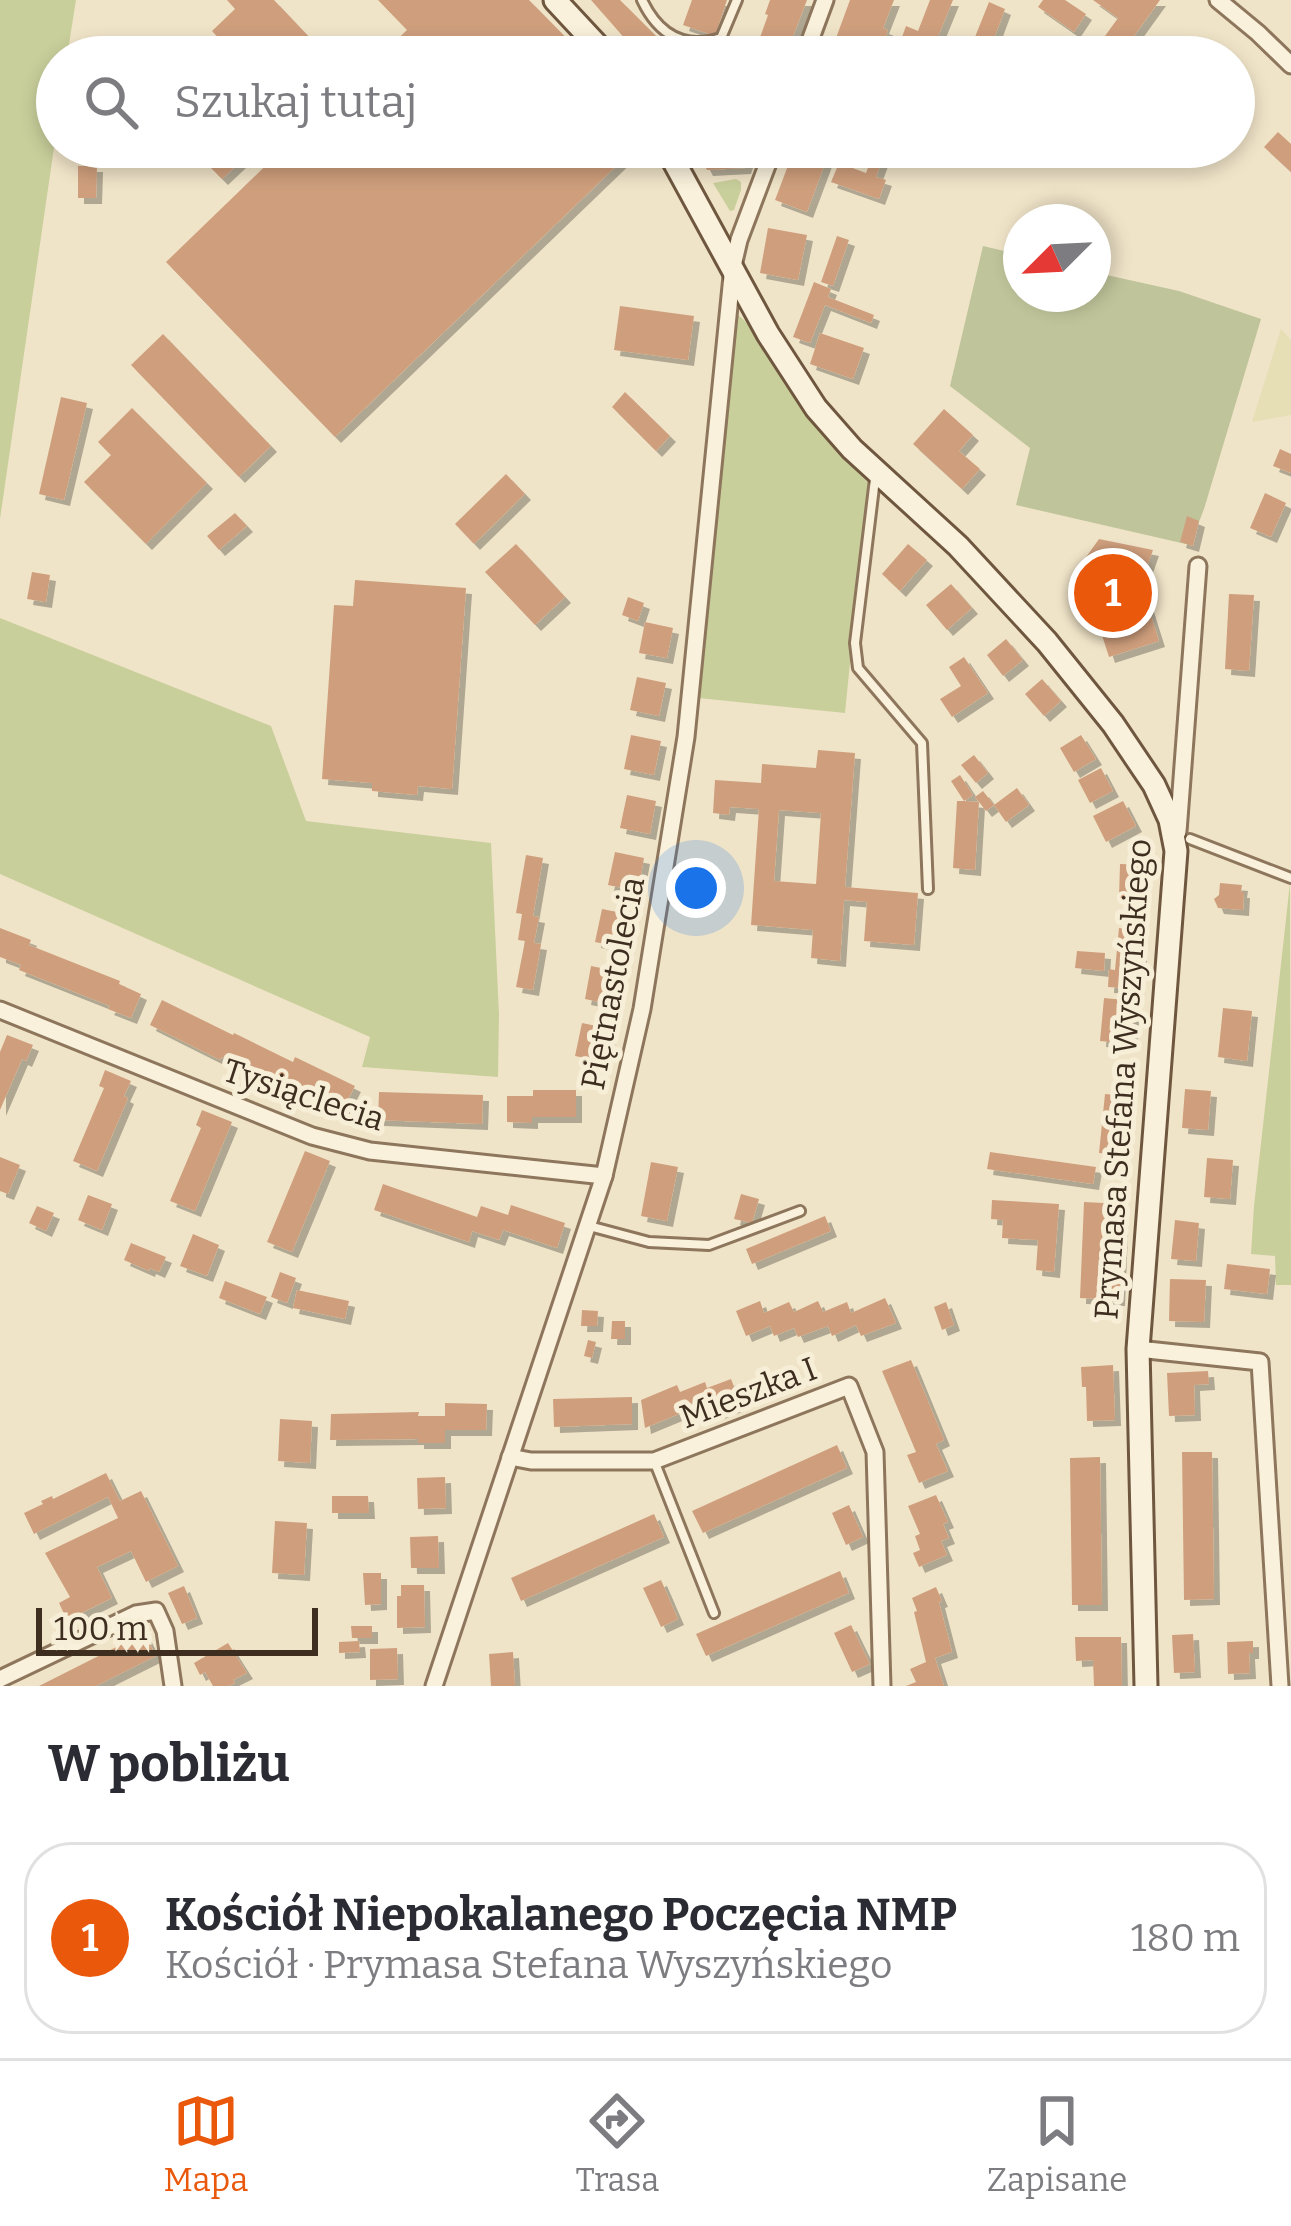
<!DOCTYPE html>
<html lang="pl">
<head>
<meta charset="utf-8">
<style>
	:root { --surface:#fff; --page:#f7f7f7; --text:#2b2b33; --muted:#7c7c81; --line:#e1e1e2; --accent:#ea580c }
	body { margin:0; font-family:Bitter,serif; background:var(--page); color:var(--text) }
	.compass { position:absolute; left:1003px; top:204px; width:108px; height:108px; border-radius:50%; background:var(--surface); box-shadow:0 6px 18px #0003; rotate:246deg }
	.scale { position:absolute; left:36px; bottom:30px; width:282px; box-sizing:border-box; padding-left:12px; border:6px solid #3d2e20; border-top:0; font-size:33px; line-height:42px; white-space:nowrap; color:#3d2e20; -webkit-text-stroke:9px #f7eed8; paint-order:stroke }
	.you { position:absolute; left:696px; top:888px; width:42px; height:42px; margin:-30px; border:9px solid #fff; border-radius:50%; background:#1a73e8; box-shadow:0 0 0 18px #1a73e833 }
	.badge { display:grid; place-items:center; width:78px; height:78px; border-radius:50%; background:var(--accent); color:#fff; font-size:39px; font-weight:700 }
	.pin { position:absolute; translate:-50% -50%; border:6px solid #fff; box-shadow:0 3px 12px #0006 }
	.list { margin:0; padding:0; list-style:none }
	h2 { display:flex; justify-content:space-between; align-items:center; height:156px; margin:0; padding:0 48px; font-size:51px }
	h2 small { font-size:39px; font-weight:400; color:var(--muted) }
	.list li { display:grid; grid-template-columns:78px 1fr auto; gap:36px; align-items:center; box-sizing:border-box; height:192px; margin:0 24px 24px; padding:0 24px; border:3px solid var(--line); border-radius:48px }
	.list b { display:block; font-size:45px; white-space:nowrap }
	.list p { margin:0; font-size:39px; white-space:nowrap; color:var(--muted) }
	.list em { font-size:39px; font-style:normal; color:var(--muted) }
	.icon { flex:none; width:66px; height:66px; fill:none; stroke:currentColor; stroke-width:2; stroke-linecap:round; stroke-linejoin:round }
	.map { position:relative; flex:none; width:1291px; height:1686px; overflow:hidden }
	.search { position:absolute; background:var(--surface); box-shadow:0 6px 18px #0003; left:36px; right:36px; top:36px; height:132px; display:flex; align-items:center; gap:30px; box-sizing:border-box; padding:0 42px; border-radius:66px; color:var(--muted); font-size:45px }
	.sheet { height:372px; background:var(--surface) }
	nav { display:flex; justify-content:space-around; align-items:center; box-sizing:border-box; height:168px; border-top:3px solid var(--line); background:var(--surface); font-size:33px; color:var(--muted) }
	nav a { display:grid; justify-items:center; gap:6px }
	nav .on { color:var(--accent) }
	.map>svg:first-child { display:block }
	.farmland { fill:#e6deb5 }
	.green { fill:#c9cf9b }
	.cemetery { fill:#bfc49a }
	.building { fill:#cf9f7d; fill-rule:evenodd; filter:url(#shadow) }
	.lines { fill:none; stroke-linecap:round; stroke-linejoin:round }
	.lane-casing { stroke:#8d765c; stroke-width:14 }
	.street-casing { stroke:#8d765c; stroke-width:21 }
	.secondary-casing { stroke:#6f573f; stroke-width:27 }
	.lane { stroke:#faf1dc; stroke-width:8 }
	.street { stroke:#faf1dc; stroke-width:15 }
	.secondary { stroke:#faf1dc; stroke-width:21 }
	.labels { text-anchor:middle; stroke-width:10; stroke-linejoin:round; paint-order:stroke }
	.street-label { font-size:33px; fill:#3d2e20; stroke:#f7eed8 }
</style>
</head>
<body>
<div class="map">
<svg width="1291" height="1686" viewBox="0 0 1291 1686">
	<defs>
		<filter id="shadow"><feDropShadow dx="6" dy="6" stdDeviation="0" flood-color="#0004"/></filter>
	</defs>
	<rect width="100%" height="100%" fill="#f0e4c8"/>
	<!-- farmland -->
	<polygon class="farmland" points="1281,329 1291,340 1291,415 1252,422"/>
	<!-- green -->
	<g class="green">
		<polygon points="0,0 76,0 67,57 57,57 57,127 0,519"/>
		<polygon points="736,179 741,182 741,190 734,210 730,211 713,183"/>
		<path d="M737,314C760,332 766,354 781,377C807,416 837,449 868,483L845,713L699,698Z"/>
		<polygon points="0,618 271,726 306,821 491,843 499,1015 498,1077 362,1067 370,1037 0,874"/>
		<polygon points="1290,883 1291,1285 1276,1285 1275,1256 1251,1254 1254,1206"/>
	</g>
	<!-- cemetery -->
	<polygon class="cemetery" points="983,246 1021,255 1021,294 1093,294 1093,272 1179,291 1261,319 1204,509 1190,545 1016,505 1030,448 950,386"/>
	<!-- building -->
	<g class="building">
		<polygon points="227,0 274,0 328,57 226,57 232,52 212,31 235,9"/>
		<polygon points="378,0 529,0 585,57 379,57 407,30"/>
		<polygon points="591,0 620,0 677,57 641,57"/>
		<polygon points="692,0 727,0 715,36 683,25"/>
		<polygon points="770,0 807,0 785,57 753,57 768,15 765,14"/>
		<polygon points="850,0 894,0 883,28 888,30 882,47 877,45 872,57 829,57"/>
		<polygon points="930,0 953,0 937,39 952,45 947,57 912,57 897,51 906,26 918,31"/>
		<polygon points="1043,0 1065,0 1086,14 1074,32 1038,7"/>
		<polygon points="1093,0 1160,0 1134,36 1155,51 1150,57 1134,57 1105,36 1118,18"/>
		<polygon points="989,2 1005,9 987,57 967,57"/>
		<polygon points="1278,132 1291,144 1291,172 1264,147"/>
		<polygon points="202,147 256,147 222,179 211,168 216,162"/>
		<polygon points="285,147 636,147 335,437 166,262"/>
		<polygon points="695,147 752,147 745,168 707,170"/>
		<polygon points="795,147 838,147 835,155 829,153 807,212 775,200"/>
		<polygon points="876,147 887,147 876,177 886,180 879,199 831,182 839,163 866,173"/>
		<polygon points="78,166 97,166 96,198 78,198"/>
		<polygon points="768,228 807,235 798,280 760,273"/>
		<polygon points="837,236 849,240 833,286 821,282"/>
		<polygon points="814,282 831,289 828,297 874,315 871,323 825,305 810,343 793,337"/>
		<polygon points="620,306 694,316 688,360 614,350"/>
		<polygon points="820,333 864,348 853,379 810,364"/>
		<polygon points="163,334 271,446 239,477 131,365"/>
		<polygon points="625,392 670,436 656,451 612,407"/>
		<polygon points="61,397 87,403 64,500 39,494"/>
		<polygon points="132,408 207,483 146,544 84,482 111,455 98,442"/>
		<polygon points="944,409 973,435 959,451 980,469 962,489 913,444"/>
		<polygon points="1280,449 1291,454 1291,473 1273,466"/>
		<polygon points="506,474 525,494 474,544 455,524"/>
		<polygon points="1265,493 1286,503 1271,537 1250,528"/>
		<polygon points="235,513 247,526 219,550 207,536"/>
		<polygon points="1187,516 1199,521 1193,546 1180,542"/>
		<polygon points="1099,539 1153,550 1141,584 1159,641 1109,657 1091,601 1069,581"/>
		<polygon points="516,544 565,597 535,625 485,572"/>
		<polygon points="908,544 927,560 900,591 882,574"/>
		<polygon points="32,572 50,575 46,602 27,599"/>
		<polygon points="355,580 466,588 452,789 418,786 417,795 372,791 372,783 322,779 334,605 353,606"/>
		<polygon points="951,584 972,608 947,630 926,605"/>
		<polygon points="1229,594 1254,595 1249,671 1225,669"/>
		<polygon points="628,597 644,603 638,621 622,615"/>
		<polygon points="645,622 673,628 667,658 639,653"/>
		<polygon points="1006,639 1023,660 1003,676 987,655"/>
		<polygon points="964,657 988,693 952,717 940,699 961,686 949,667"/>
		<polygon points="637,677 666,683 659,716 630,710"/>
		<polygon points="1042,679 1061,701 1044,716 1025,694"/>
		<polygon points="631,735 661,741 654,775 624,769"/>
		<polygon points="1081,735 1096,759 1074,772 1060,748"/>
		<path d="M818,750L855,753L845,887L918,893L914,945L864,941L867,902L844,900L840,961L811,958L813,930L751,925L759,809L730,807L729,815L713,813L715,780L761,783L762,764L816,768ZM779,810L821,813L816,884L774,881Z"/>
		<polygon points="974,755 988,773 976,783 961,765"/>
		<polygon points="1101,768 1113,791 1090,803 1078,780"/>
		<polygon points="960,775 973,795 964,801 979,802 975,797 983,791 994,805 986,811 979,802 975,870 953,868 957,801 964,801 951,781"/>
		<polygon points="1017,788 1029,805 1006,822 994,805"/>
		<polygon points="627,795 656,801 650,834 620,828"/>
		<polygon points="1123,801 1136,826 1106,842 1093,816"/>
		<polygon points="615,852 644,858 638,891 608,885"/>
		<polygon points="526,855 543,858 533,916 539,917 534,943 541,944 533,990 516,987 525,941 518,940 522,914 516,913"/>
		<polygon points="1120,864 1146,865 1144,899 1119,898"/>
		<polygon points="1220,883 1242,885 1241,892 1244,892 1243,910 1218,908 1214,899 1219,895"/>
		<polygon points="602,909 632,915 625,948 595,942"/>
		<polygon points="0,928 31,940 29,945 120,981 119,984 141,994 131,1018 108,1009 110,1006 19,970 21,965 0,957"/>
		<polygon points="1119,928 1143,931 1138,989 1108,987 1109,969 1115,970"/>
		<polygon points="1077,951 1105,953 1104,971 1075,968"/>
		<polygon points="591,966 621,972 614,1005 585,999"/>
		<polygon points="1104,998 1135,1001 1131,1044 1100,1041"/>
		<polygon points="162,1000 233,1035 234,1033 293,1062 295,1057 355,1086 342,1111 283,1082 281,1086 222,1057 220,1060 150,1025"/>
		<polygon points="1223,1008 1252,1011 1247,1061 1218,1057"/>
		<polygon points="582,1023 611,1029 605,1062 575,1056"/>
		<polygon points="7,1035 33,1045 26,1061 22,1059 0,1110 0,1052"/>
		<polygon points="105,1070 131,1081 124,1096 128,1098 97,1171 73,1161 104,1088 99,1086"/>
		<polygon points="1185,1089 1211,1091 1208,1130 1182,1128"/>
		<polygon points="533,1090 576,1090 576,1117 532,1117 532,1123 507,1122 507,1096 533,1096"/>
		<polygon points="379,1092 483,1095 482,1124 378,1120"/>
		<polygon points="1105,1094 1126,1096 1121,1155 1099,1153"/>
		<polygon points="202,1110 232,1122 195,1211 170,1201 201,1128 196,1125"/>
		<polygon points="305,1151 330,1161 292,1252 267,1242"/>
		<polygon points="990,1152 1096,1167 1093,1184 987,1169"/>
		<polygon points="0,1157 20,1165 8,1194 0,1191"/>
		<polygon points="1207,1158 1233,1160 1230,1199 1204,1197"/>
		<polygon points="651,1162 678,1167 667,1221 641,1216"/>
		<polygon points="383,1184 477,1217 481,1206 508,1215 511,1205 565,1223 557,1248 503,1230 499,1240 472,1231 469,1242 374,1210"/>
		<polygon points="741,1194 759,1199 752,1223 734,1219"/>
		<polygon points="88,1195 112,1204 102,1230 78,1220"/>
		<polygon points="992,1200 1059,1204 1054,1272 1036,1270 1038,1240 1002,1238 1003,1220 991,1219"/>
		<polygon points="1084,1202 1123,1204 1119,1300 1080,1298"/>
		<polygon points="37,1206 54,1213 46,1231 29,1223"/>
		<polygon points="825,1216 831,1231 752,1264 746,1249"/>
		<polygon points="1175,1220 1199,1223 1196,1261 1171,1259"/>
		<polygon points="193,1234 219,1245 207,1276 180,1266"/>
		<polygon points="131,1243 166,1257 159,1272 150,1268 149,1271 124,1260"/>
		<polygon points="1227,1264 1270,1269 1267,1294 1224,1289"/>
		<polygon points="280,1272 296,1278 287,1303 271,1297"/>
		<polygon points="1170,1279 1206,1280 1204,1322 1169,1321"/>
		<polygon points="225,1281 267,1297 260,1314 219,1298"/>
		<polygon points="297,1290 349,1301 345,1319 293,1308"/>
		<polygon points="885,1298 896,1323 861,1336 856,1325 832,1336 828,1326 798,1337 794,1328 774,1336 770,1326 746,1336 736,1311 760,1301 764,1313 789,1302 794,1312 818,1301 823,1312 847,1302 851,1313"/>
		<polygon points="946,1302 954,1325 942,1330 934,1307"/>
		<polygon points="582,1310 598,1311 597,1326 581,1326"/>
		<polygon points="612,1321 625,1321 625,1339 611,1339"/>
		<polygon points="588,1340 596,1342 592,1358 584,1356"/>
		<polygon points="911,1360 944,1440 936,1444 948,1471 919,1483 907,1455 916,1452 882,1371"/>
		<polygon points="1113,1365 1115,1420 1087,1421 1086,1387 1082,1387 1081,1367"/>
		<polygon points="1208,1371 1209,1384 1194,1385 1195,1415 1169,1416 1167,1373"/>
		<polygon points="731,1379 741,1404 716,1414 714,1408 689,1418 686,1411 645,1428 641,1400 677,1385 680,1392 705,1382 707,1388"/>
		<polygon points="632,1397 632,1424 554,1427 553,1399"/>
		<polygon points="445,1403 487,1404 486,1430 445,1430 445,1443 418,1443 418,1439 330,1440 331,1414 419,1412 418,1416 445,1416"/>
		<polygon points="280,1419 312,1421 310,1463 278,1461"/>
		<polygon points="837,1445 847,1468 703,1533 692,1511"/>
		<polygon points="1182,1452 1212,1452 1214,1599 1184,1600"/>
		<polygon points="1100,1457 1102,1605 1072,1605 1070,1458"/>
		<polygon points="106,1473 120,1501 141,1491 178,1566 146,1582 131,1551 97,1567 112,1598 67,1620 59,1603 70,1597 45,1553 118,1518 108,1497 34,1534 24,1513 43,1504 41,1501 52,1496 53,1499"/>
		<polygon points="445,1477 446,1508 418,1509 417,1478"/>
		<polygon points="936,1495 948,1522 943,1524 949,1538 941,1541 947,1555 919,1567 913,1553 920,1550 915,1536 920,1534 908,1506"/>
		<polygon points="332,1496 368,1496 369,1513 332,1513"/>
		<polygon points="849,1505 863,1537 846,1545 832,1513"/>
		<polygon points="654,1514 664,1537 521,1601 511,1578"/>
		<polygon points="275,1521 307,1523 304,1575 272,1573"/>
		<polygon points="438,1536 439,1568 411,1568 410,1537"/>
		<polygon points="840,1571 849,1593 706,1656 696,1634"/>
		<polygon points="363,1573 381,1573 381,1604 365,1605"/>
		<polygon points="661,1580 678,1619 661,1627 643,1588"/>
		<polygon points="401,1585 424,1585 425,1627 397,1628 397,1596 401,1596"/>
		<polygon points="184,1586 197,1618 182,1624 168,1593"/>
		<polygon points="936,1587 942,1601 939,1602 952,1652 935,1658 944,1686 906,1686 916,1682 910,1669 926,1662 914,1612 917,1611 912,1598"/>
		<polygon points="851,1625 870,1664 852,1672 834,1633"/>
		<polygon points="351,1626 372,1626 372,1638 352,1638"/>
		<polygon points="144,1633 156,1656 96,1686 39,1686"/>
		<polygon points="1193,1634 1195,1672 1174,1673 1172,1635"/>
		<polygon points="1075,1637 1121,1637 1122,1686 1094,1686 1093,1660 1076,1661"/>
		<polygon points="359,1641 360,1652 339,1653 339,1642"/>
		<polygon points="1253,1641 1253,1653 1249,1653 1250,1673 1228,1674 1227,1642"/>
		<polygon points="228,1643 247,1673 233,1680 235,1683 229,1686 213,1686 205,1672 200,1675 194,1663"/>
		<polygon points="397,1648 398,1679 370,1680 370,1649"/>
		<polygon points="513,1652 515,1686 491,1686 489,1654"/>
	</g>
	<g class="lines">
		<!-- lane casing -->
		<g class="lane-casing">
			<g id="lane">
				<path d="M642,0C658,34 684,50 721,38L737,0"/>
				<polyline points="875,479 855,643 858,668 922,743 928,889"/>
				<polyline points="1190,839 1291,878"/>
				<polyline points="589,1226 649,1242 709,1245 800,1211"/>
				<polyline points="655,1463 714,1613"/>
			</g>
		</g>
		<!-- street casing -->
		<g class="street-casing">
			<g id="street">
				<polyline points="1218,0 1258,33 1291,65"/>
				<polyline points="804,57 825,0"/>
				<polyline points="1178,832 1198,566"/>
				<polyline points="0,1010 312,1136 370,1151 604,1176"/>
				<polyline points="1138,1349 1260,1362 1280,1686"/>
				<polyline points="510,1457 531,1461 654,1461 849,1386 875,1452 882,1686"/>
				<polyline points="0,1679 136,1614 156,1611 165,1631 173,1686"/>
				<polyline points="434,1686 604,1176 642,1009 686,737 733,266 739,240 774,147"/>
			</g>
		</g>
		<!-- secondary casing -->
		<g class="secondary-casing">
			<g id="secondary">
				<polyline points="555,0 608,57"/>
				<polyline points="666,147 768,334 816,408 852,449 958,546 1047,642 1113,724 1154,785 1170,820 1176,851 1138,1349 1146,1686"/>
			</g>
		</g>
		<!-- lane -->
		<use href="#lane" class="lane"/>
		<!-- street -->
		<use href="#street" class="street"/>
		<!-- secondary -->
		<use href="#secondary" class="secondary"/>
	</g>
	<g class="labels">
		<!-- street labels -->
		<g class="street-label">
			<text transform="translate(612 983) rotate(-79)" y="12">Piętnastolecia</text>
			<text transform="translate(1122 1079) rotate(-86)" y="12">Prymasa Stefana Wyszyńskiego</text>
			<text transform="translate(304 1094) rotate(18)" y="12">Tysiąclecia</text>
			<text transform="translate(748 1392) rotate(-21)" y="12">Mieszka I</text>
		</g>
	</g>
</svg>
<svg class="compass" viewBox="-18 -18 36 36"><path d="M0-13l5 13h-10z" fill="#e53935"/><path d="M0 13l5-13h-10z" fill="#7c7c81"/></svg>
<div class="scale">100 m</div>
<div class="you"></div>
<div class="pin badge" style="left:1113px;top:593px">1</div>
<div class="search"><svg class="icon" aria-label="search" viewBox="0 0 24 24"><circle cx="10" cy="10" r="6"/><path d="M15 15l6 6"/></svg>Szukaj tutaj</div>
</div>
<section class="sheet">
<h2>W pobliżu<small></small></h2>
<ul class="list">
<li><span class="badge">1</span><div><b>Kościół Niepokalanego Poczęcia NMP</b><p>Kościół · Prymasa Stefana Wyszyńskiego</p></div><em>180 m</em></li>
</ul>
</section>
<nav>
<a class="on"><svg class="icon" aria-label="map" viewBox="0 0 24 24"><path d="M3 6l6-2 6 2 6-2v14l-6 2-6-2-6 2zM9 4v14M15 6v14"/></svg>Mapa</a>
<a><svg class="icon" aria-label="directions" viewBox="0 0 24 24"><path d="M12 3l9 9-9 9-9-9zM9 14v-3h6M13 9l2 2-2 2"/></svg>Trasa</a>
<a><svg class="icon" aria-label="saved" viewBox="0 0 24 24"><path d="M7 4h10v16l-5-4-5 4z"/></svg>Zapisane</a>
</nav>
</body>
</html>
